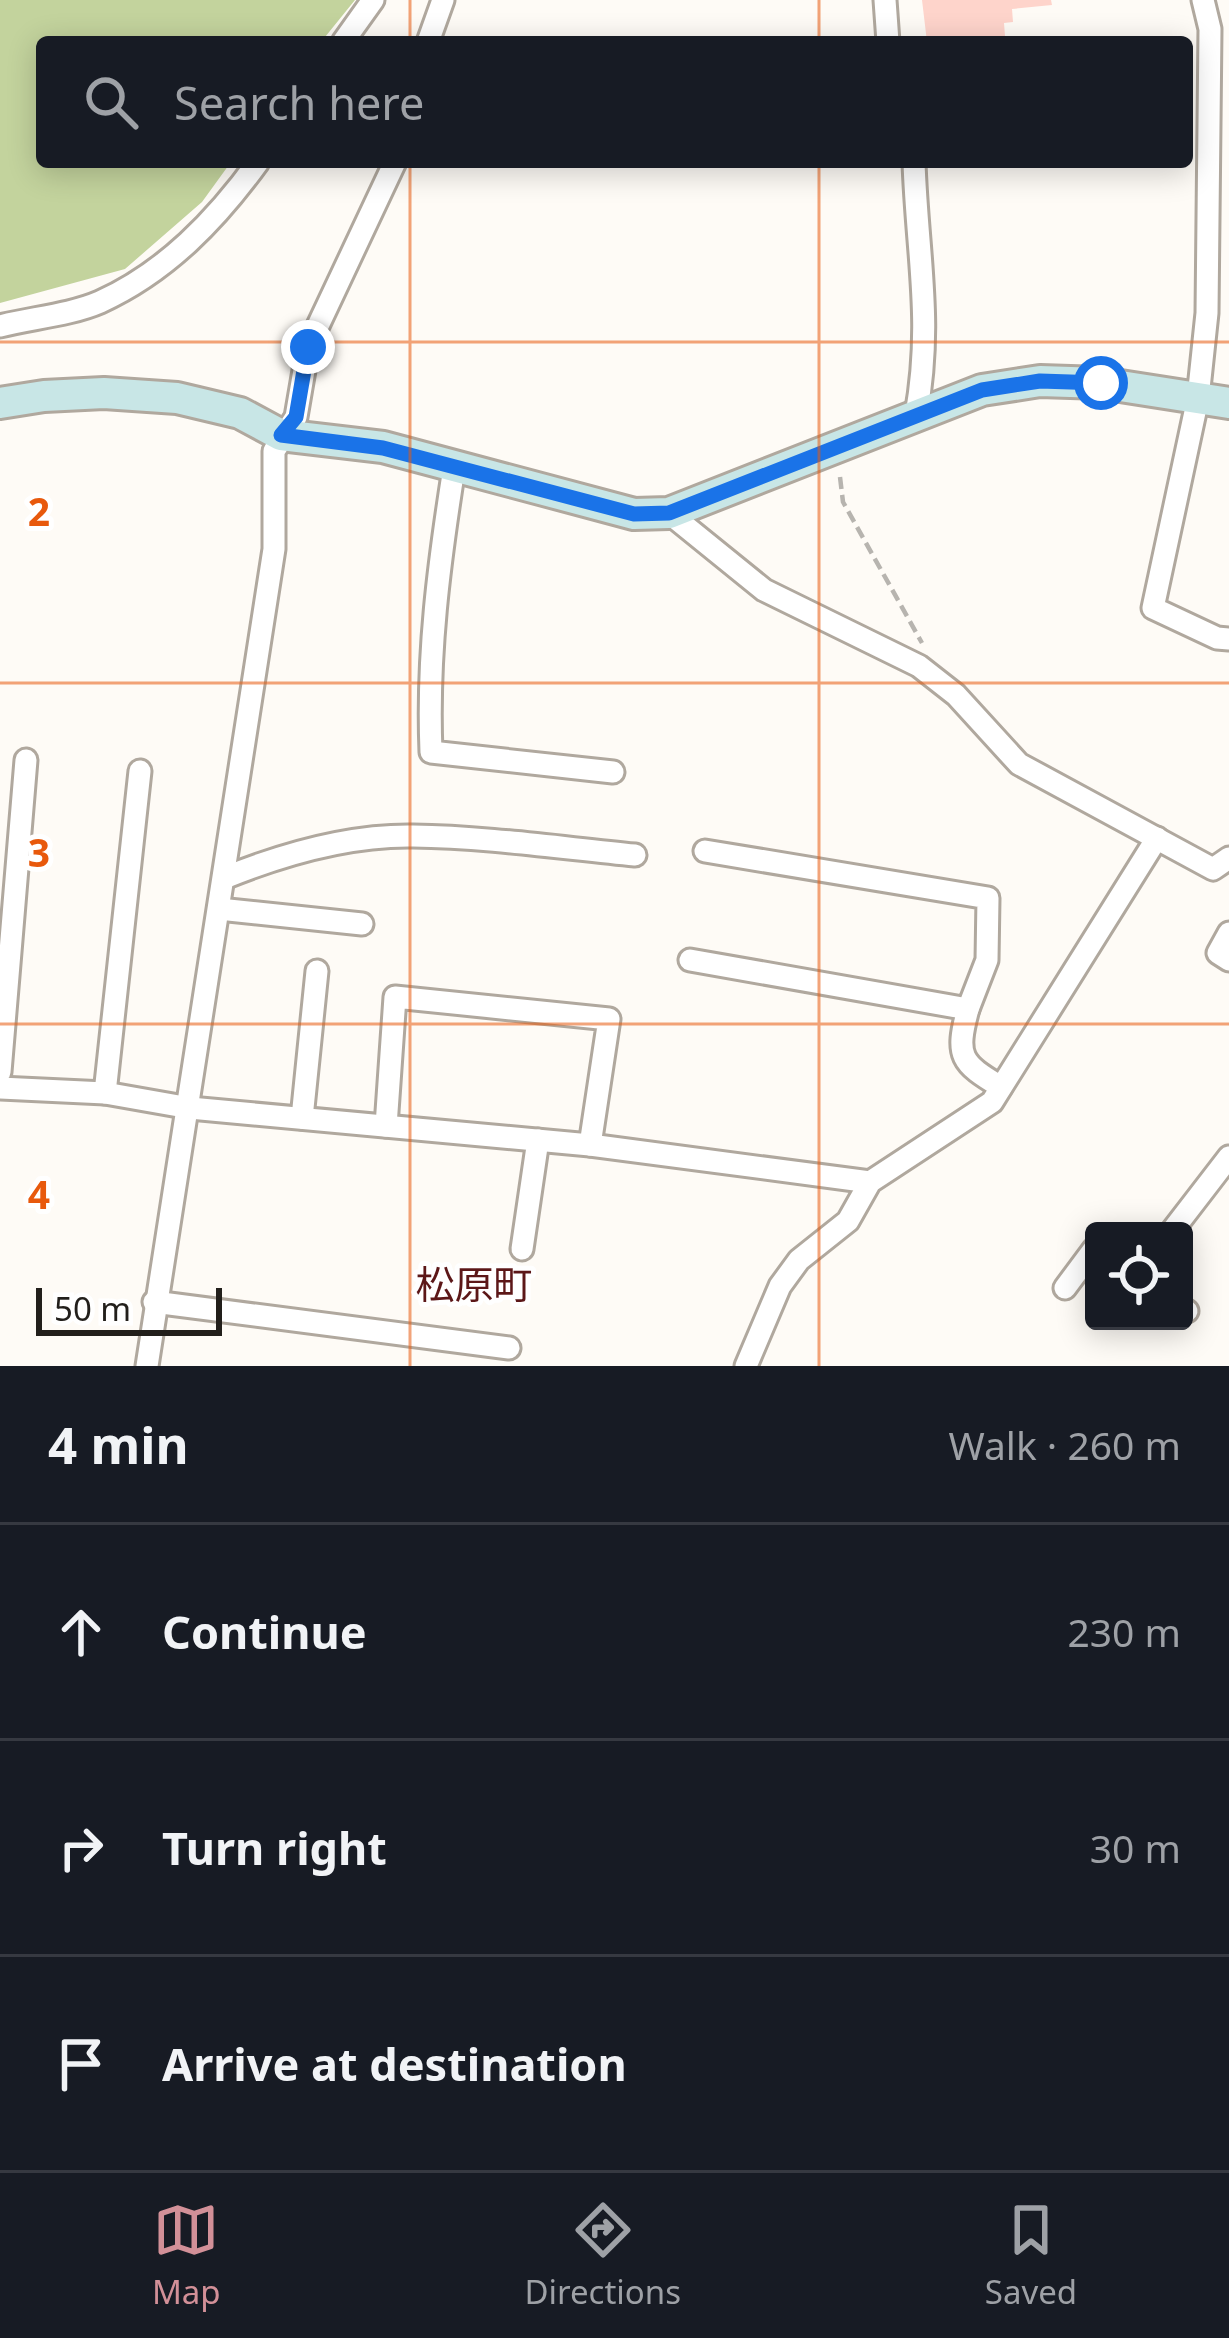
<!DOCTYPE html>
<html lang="en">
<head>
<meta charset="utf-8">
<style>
	:root { --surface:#171b24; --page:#20242c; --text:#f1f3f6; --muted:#9ea1a6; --line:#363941; --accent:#d29098 }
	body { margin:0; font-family:"Noto Sans","Noto Sans JP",sans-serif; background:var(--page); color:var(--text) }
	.controls { position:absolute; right:36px; bottom:36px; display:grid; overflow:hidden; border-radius:12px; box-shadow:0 6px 30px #0003 }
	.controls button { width:108px; height:108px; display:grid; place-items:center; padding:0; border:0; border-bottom:3px solid var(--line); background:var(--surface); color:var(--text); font:60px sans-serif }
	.scale { position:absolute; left:36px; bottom:30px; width:186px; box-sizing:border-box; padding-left:12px; border:6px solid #221f1b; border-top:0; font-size:33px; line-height:42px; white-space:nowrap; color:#221f1b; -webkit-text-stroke:9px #fff; paint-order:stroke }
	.stop { position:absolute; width:36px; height:36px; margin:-27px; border:9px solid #1a73e8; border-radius:50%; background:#fff }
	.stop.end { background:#1a73e8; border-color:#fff; box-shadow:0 3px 12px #0008 }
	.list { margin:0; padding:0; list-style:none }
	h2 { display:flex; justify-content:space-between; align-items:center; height:156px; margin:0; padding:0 48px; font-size:51px }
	h2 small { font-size:39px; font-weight:400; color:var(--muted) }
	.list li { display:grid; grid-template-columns:78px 1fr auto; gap:36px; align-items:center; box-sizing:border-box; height:216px; padding:0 48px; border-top:3px solid var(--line) }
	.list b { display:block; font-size:45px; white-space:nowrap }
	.list em { font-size:39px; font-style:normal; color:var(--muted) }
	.icon { flex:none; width:66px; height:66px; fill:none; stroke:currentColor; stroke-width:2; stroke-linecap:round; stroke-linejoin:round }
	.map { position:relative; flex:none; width:1229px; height:1366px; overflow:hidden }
	.search { position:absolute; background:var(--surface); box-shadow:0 6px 30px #0003; left:36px; right:36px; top:36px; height:132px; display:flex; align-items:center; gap:30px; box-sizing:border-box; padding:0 42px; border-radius:12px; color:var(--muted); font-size:45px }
	.sheet { height:804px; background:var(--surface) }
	nav { display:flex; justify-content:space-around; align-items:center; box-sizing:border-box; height:168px; border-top:3px solid var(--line); background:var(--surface); font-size:33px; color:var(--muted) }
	nav a { display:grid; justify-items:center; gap:6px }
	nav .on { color:var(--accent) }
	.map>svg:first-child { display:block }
	.park { fill:#c3d39d }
	.building { fill:#fed4cb }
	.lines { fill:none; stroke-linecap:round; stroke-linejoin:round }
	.street-casing { stroke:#b0a89e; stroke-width:27 }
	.secondary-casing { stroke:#b0a89e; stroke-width:36 }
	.path { stroke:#b7b4af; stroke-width:4.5; stroke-dasharray:12 6; stroke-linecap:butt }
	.street { stroke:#fff; stroke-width:21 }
	.secondary { stroke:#c8e6e6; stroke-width:30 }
	.route { stroke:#1a73e8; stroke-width:15 }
	.grid { fill:none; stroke:#e8590c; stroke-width:3; stroke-opacity:0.55 }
	.labels { text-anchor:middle; stroke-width:10; stroke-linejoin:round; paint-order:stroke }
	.quarter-label { font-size:39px; fill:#5c1718; stroke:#fff }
	.grid-label { font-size:39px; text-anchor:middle; font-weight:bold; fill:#e8590c; stroke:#fff; stroke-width:10; stroke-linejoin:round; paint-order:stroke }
</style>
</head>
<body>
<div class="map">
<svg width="1229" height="1366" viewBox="0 0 1229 1366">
	<rect width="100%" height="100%" fill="#fefbf6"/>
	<!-- park -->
	<polygon class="park" points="0,0 355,0 321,42 42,42 42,162 231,162 202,202 125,269 0,303"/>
	<!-- building -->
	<polygon class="building" points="922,0 1051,0 1052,5 1012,9 1013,22 1004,23 1005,36 927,42"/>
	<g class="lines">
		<!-- street casing -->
		<g class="street-casing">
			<g id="street">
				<polyline points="885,0 888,42"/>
				<polyline points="1203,0 1210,29 1207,313 1198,398 1153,608 1217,638 1229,639"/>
				<polyline points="343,42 373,0"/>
				<polyline points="428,42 443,0"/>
				<path d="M914,162C917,254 933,321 916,415"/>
				<path d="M0,326C31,318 70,315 100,302C166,272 216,220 258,162"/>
				<path d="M454,468C439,563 427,655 431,752L613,772"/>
				<polyline points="669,513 764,590 919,666 956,695 1019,764 1213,869 1229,858"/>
				<path d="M224,878C283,854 349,835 413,836C487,837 562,848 635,855"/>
				<polyline points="219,909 362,924"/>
				<polyline points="1229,933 1218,953 1229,960"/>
				<polyline points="690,960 968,1009 987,960 988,898 705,851"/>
				<path d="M968,1009C955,1057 961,1063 1001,1087"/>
				<polyline points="0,1072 26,760"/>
				<polyline points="0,1088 105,1093 190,1108 590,1145 870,1182"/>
				<polyline points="105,1093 140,771"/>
				<polyline points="302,1118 317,971"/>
				<polyline points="386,1126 395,997 609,1019 590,1145"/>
				<polyline points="1172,1231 1229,1157"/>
				<polyline points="522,1249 538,1140"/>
				<polyline points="1065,1288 1094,1249"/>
				<polyline points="154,1302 509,1348"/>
				<polyline points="1184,1309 1187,1311"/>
				<polyline points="147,1366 274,549 274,451 296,417 308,347 395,162"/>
				<polyline points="746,1366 780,1286 799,1260 848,1221 870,1182 992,1102 1157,838"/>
			</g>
		</g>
		<!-- secondary casing -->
		<g class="secondary-casing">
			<polyline id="secondary" points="0,403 44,396 104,393 177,398 240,413 281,435 383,447 634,514 669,513 982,390 1040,381 1101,383 1229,403"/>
		</g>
		<!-- path -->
		<polyline class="path" points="840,477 843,502 922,643"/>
		<!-- street -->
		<use href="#street" class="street"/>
		<!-- secondary -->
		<use href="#secondary" class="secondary"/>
	</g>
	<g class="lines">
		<!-- route -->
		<polyline class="route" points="308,347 296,417 281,435 383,448 634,514 669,513 982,390 1040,381 1101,383"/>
	</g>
	<!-- grid -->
	<path class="grid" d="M410,0V42M819,0V42M410,162V1366M819,162V1366M0,342H1229M0,683H1229M0,1024H1229"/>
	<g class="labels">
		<!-- quarter labels -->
		<g class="quarter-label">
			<text x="474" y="1299">松原町</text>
		</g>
	</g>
	<g class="grid-label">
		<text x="39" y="526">2</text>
		<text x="39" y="867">3</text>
		<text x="39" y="1209">4</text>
	</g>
</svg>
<div class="controls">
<button><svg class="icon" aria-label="locate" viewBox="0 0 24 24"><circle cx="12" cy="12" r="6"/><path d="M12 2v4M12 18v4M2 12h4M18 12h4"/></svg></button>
</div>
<div class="scale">50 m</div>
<div class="stop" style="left:1101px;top:383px"></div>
<div class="stop end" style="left:308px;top:347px"></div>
<div class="search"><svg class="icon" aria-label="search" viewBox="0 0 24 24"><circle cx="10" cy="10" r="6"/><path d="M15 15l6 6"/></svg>Search here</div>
</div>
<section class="sheet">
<h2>4 min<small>Walk · 260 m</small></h2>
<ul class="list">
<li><svg class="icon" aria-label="ahead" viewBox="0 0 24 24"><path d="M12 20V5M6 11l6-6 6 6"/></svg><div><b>Continue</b></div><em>230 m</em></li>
<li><svg class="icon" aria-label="right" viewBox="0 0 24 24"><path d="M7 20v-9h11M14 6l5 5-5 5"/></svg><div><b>Turn right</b></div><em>30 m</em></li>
<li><svg class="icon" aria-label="arrive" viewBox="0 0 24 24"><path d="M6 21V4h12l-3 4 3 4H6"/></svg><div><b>Arrive at destination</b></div></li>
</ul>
</section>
<nav>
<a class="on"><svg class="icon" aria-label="map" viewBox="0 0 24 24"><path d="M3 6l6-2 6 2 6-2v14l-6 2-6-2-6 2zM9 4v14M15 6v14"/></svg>Map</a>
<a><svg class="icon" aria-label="directions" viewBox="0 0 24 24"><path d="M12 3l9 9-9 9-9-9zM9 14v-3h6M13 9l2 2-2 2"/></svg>Directions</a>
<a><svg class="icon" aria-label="saved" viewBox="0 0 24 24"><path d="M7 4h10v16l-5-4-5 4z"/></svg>Saved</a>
</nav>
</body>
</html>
